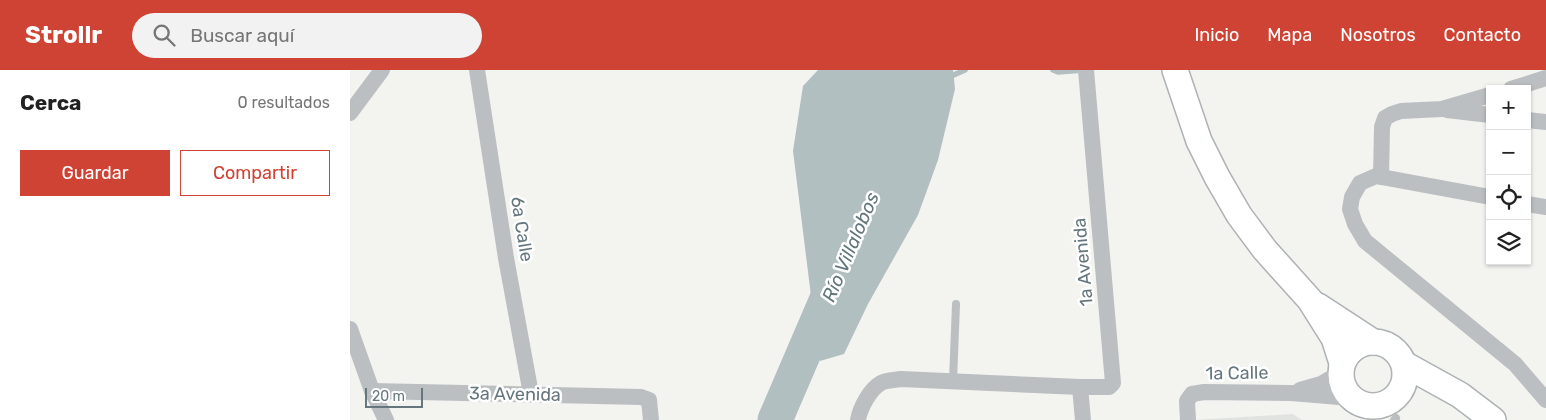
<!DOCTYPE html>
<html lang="es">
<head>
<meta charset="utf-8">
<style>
	:root { --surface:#fff; --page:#f2f2f2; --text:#222; --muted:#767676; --line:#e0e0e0; --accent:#cf4334 }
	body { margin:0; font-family:Rubik,sans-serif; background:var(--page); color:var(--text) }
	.controls { position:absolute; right:15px; top:15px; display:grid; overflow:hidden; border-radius:0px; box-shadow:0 1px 4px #0004 }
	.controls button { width:45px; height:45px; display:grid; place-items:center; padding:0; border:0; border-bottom:1px solid var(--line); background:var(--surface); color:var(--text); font:25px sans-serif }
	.scale { position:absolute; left:15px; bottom:12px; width:58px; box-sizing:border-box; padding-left:5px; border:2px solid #66767e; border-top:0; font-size:14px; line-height:18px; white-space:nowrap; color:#66767e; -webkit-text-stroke:4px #fff; paint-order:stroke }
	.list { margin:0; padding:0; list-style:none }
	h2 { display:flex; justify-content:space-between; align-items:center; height:65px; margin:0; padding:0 20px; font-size:21px }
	h2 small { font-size:16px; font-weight:400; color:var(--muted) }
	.actions { display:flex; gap:10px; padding:15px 20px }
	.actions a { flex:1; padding:11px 0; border:1px solid var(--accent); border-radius:0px; text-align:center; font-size:18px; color:var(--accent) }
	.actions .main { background:var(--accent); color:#fff }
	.icon { flex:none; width:28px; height:28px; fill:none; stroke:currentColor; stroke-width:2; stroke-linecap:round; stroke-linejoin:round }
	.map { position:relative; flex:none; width:1196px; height:350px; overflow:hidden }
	header { display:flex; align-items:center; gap:30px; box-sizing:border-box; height:70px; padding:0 25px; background:var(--accent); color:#fff }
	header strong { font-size:24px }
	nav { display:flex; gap:28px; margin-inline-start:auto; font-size:18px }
	.search { width:350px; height:45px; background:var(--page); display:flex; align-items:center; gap:12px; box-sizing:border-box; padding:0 18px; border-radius:28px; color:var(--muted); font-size:19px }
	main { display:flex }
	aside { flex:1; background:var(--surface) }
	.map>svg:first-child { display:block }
	.built { fill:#e1e3e0 }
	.water { fill:#b1bfc1 }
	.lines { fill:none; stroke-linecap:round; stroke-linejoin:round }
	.stream { stroke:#b1bfc1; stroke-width:5.5 }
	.river { stroke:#b1bfc1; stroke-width:35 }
	.primary-casing { stroke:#adb2b4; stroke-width:28 }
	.service { stroke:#bbbfc2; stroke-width:8 }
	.minor { stroke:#bbbfc2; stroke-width:16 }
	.primary { stroke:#fff; stroke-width:25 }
	.labels { text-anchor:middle; stroke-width:5; stroke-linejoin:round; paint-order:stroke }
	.street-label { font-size:18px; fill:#66767e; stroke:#fff }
	.water-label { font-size:19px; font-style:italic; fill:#62777b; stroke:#fff }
</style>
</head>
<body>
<header>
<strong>Strollr</strong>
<div class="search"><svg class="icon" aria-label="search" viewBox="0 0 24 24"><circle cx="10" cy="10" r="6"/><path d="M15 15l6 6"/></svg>Buscar aquí</div>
<nav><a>Inicio</a><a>Mapa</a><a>Nosotros</a><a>Contacto</a></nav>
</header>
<main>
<aside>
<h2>Cerca<small>0 resultados</small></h2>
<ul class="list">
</ul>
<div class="actions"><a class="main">Guardar</a><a>Compartir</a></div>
</aside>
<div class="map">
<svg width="1196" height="350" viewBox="0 0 1196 350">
	<rect width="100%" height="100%" fill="#f3f3f0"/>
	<!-- built -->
	<polygon class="built" points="943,344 952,350 844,350"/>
	<!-- water -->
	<polygon class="water" points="468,0 603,0 605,19 588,90 568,145 518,234 494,284 470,291 461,266 462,234 443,81 453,16"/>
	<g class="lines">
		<!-- stream -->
		<g class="stream">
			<polyline points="703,0 708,2 734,0"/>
			<polyline points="599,7 615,0"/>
		</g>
		<!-- river -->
		<polyline class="river" points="425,350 480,222"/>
		<!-- primary casing -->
		<g class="primary-casing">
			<g id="primary">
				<polyline points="825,0 849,71 867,107 889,145 915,180 960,230 984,268 992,293"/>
				<polyline points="968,236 1023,272"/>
				<circle cx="1023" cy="304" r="32"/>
				<polyline points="1054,294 1110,325 1143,350"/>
			</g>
		</g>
		<!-- service -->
		<g class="service">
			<polyline points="603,311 606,234"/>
			<polyline points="1044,350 1046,348"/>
		</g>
		<!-- minor -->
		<g class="minor">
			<polyline points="127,0 156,188 181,324"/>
			<polyline points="1161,19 1196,8"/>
			<polyline points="1097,40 1140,45"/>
			<polyline points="0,43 32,0"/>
			<polyline points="1177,50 1196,52"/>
			<polyline points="1031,107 1032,57 1035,48 1042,44 1051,41 1092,39 1140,25"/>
			<polyline points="1140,127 1026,106 1010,113 1002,127 1000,139 1005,154 1015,171 1165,294 1196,330"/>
			<polyline points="1177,134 1196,137"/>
			<polyline points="0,259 22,321 36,350"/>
			<polyline points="950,320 971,314 991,302"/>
			<polyline points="22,321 291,327 299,330 301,350"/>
			<path d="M508,350C510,338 520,319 531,313C536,310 545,310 551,309L730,317"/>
			<polyline points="733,350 730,317 759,317 763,313 736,0"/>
			<polyline points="838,350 837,331 842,324 854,322 941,323 1001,328"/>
		</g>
		<!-- primary -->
		<use href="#primary" class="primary"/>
	</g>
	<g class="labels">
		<!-- street labels -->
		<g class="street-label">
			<text transform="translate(172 159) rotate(81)" y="6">6a Calle</text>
			<text transform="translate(733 192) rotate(-95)" y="6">1a Avenida</text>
			<text transform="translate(887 303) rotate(-1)" y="6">1a Calle</text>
			<text transform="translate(165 324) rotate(1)" y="6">3a Avenida</text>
		</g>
		<!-- water labels -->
		<g class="water-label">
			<text transform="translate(500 177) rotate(-67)" y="7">Río Villalobos</text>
		</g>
	</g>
</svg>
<div class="controls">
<button>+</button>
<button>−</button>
<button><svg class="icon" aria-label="locate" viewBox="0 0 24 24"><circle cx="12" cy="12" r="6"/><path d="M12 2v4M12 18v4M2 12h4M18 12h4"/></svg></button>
<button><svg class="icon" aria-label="layers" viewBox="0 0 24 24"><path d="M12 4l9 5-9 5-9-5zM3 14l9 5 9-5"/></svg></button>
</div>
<div class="scale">20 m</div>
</div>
</main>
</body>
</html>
